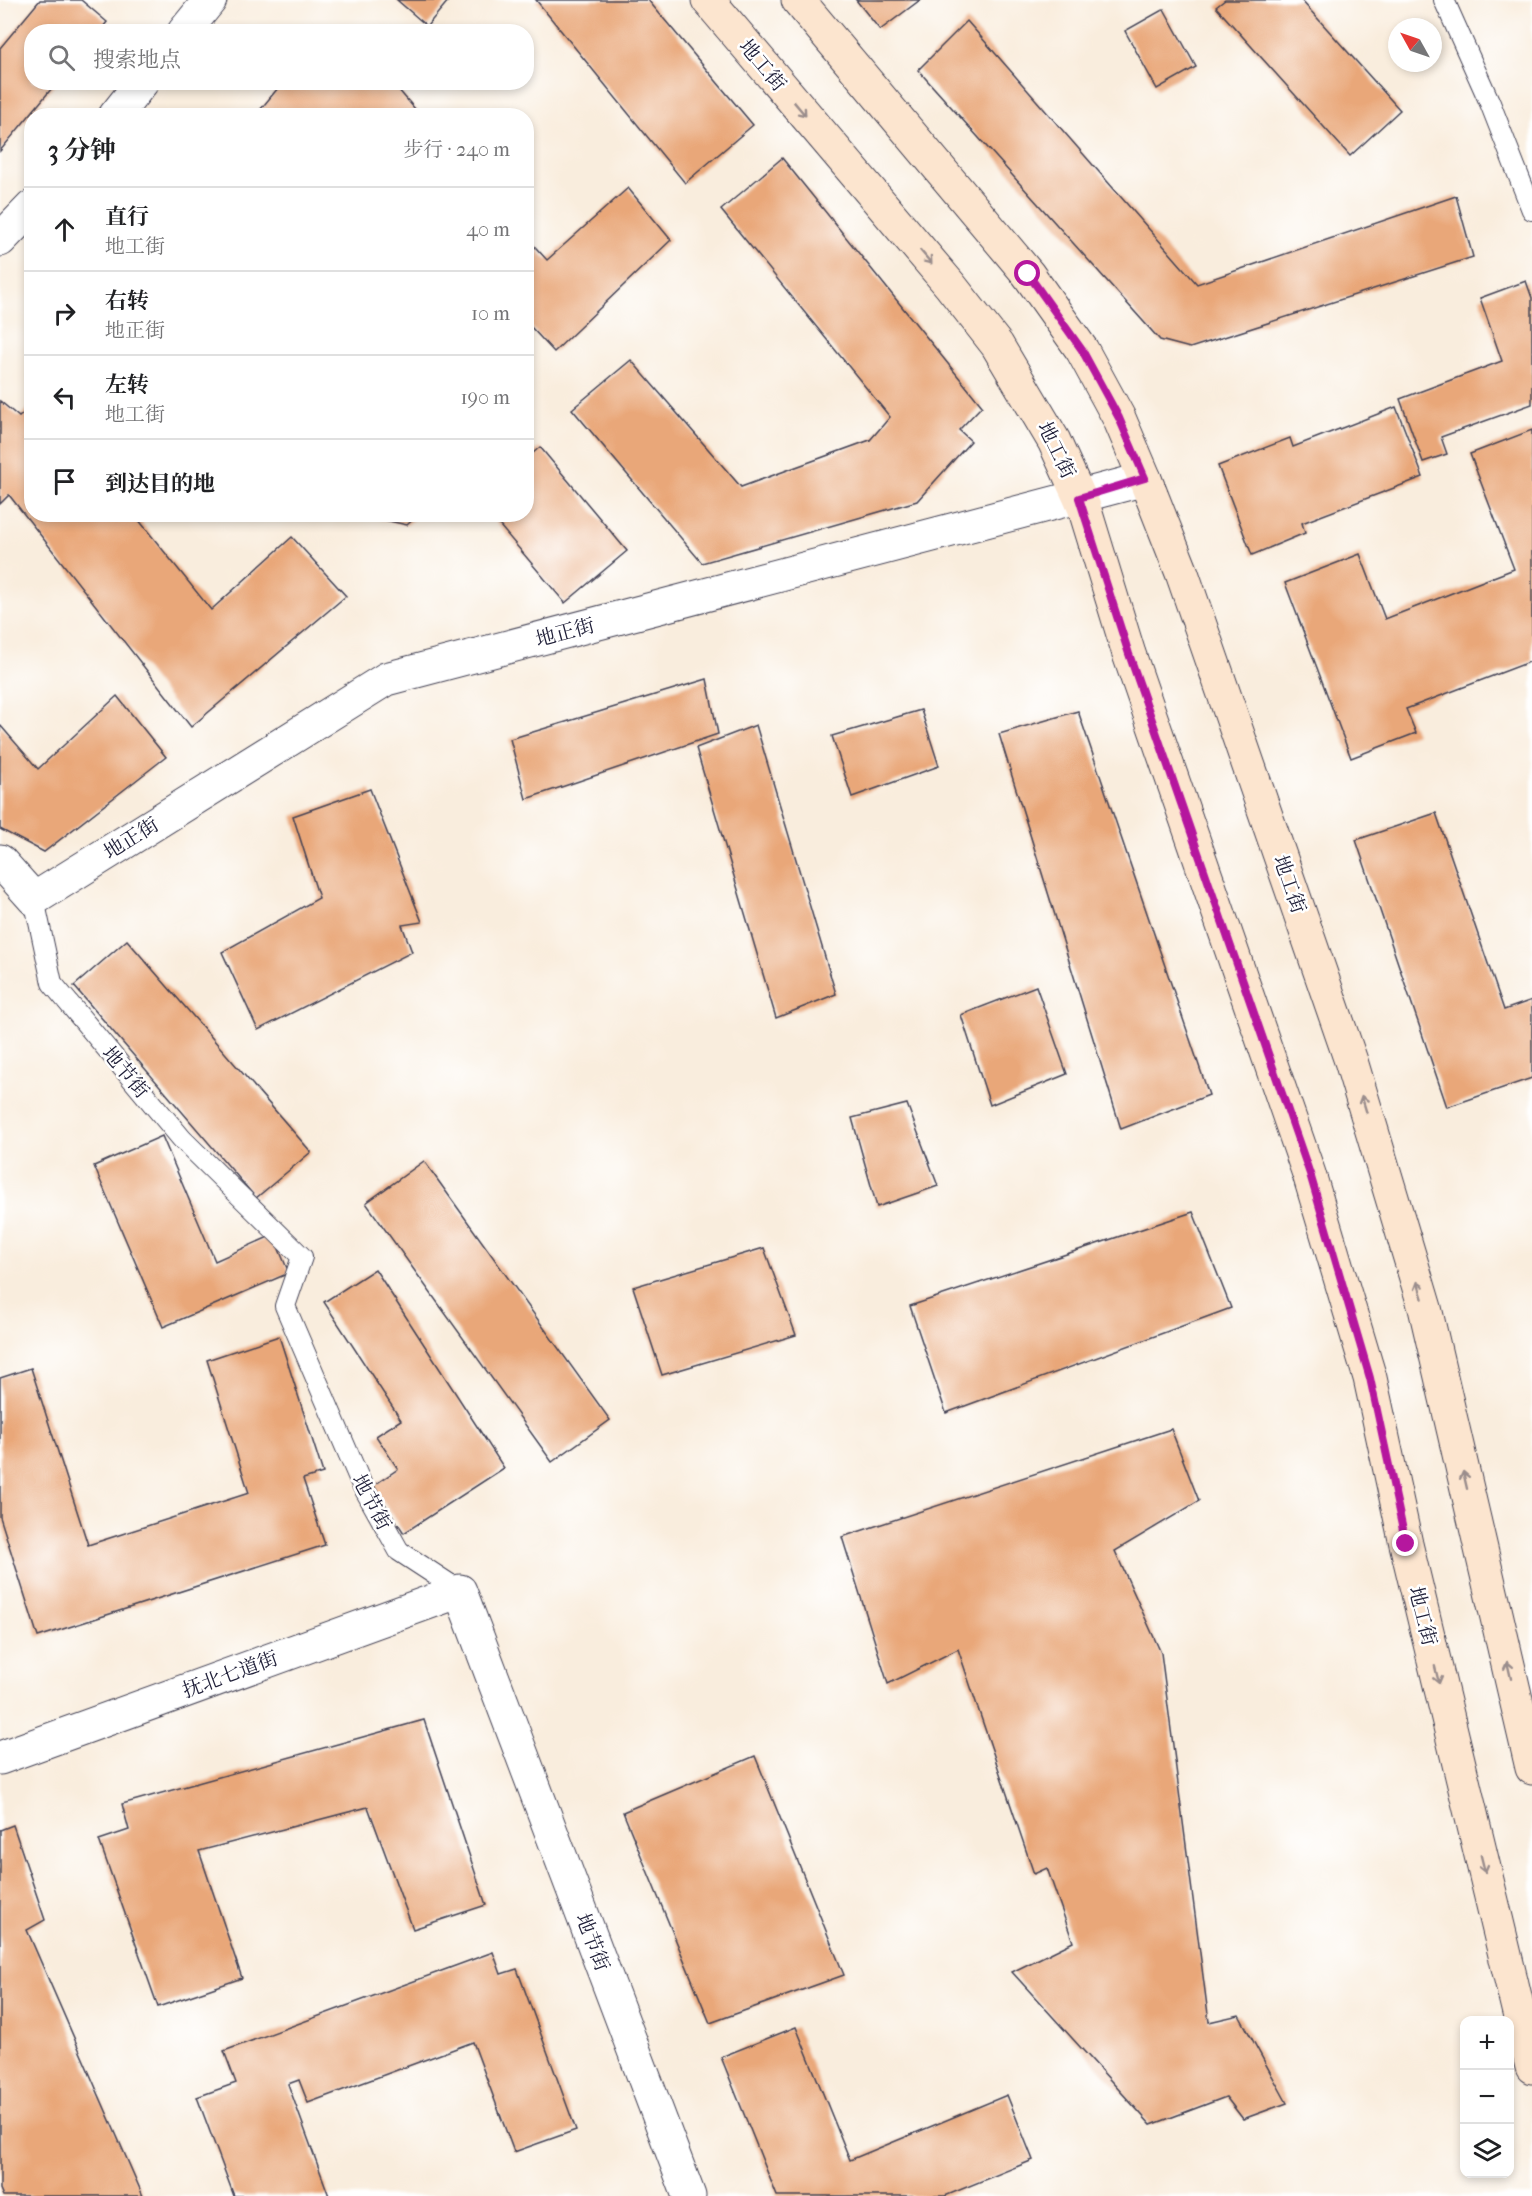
<!DOCTYPE html>
<html lang="zh">
<head>
<meta charset="utf-8">
<style>
	:root { --surface:#fff; --page:#f6f6f6; --text:#202124; --muted:#757577; --line:#e0e0e0 }
	body { margin:0; font-family:"IM FELL French Canon","Noto Serif SC",serif; background:var(--page); color:var(--text) }
	.controls { position:absolute; right:18px; bottom:18px; display:grid; overflow:hidden; border-radius:12px; box-shadow:0 3px 9px #0003 }
	.controls button { width:54px; height:54px; display:grid; place-items:center; padding:0; border:0; border-bottom:2px solid var(--line); background:var(--surface); color:var(--text); font:30px sans-serif }
	.compass { position:absolute; left:1388px; top:18px; width:54px; height:54px; border-radius:50%; background:var(--surface); box-shadow:0 3px 9px #0003; rotate:310deg }
	.stop { position:absolute; width:18px; height:18px; margin:-14px; border:4px solid #b5179e; border-radius:50%; background:#fff }
	.stop.end { background:#b5179e; border-color:#fff; box-shadow:0 2px 6px #0008 }
	.list { margin:0; padding:0; list-style:none }
	h2 { display:flex; justify-content:space-between; align-items:center; height:78px; margin:0; padding:0 24px; font-size:26px }
	h2 small { font-size:20px; font-weight:400; color:var(--muted) }
	.list li { display:grid; grid-template-columns:39px 1fr auto; gap:18px; align-items:center; box-sizing:border-box; height:84px; padding:0 24px; border-top:2px solid var(--line) }
	.list b { display:block; font-size:22px; white-space:nowrap }
	.list p { margin:0; font-size:20px; white-space:nowrap; color:var(--muted) }
	.list em { font-size:20px; font-style:normal; color:var(--muted) }
	.icon { flex:none; width:33px; height:33px; fill:none; stroke:currentColor; stroke-width:2; stroke-linecap:round; stroke-linejoin:round }
	.map { position:relative; flex:none; width:1532px; height:2196px; overflow:hidden }
	.search { position:absolute; background:var(--surface); box-shadow:0 3px 9px #0003; left:24px; top:24px; width:510px; height:66px; display:flex; align-items:center; gap:15px; box-sizing:border-box; padding:0 21px; border-radius:24px; color:var(--muted); font-size:22px }
	.panel { position:absolute; background:var(--surface); box-shadow:0 3px 9px #0003; left:24px; top:108px; width:510px; height:414px; border-radius:24px }
	.map>svg:first-child { display:block }
	.building { fill:#e9a779 }
	.lines { fill:none; stroke-linecap:round; stroke-linejoin:round }
	.service-casing { stroke:#424053; stroke-width:22 }
	.minor-casing { stroke:#424053; stroke-width:35 }
	.secondary-casing { stroke:#424053; stroke-width:35 }
	.service { stroke:#fff; stroke-width:20 }
	.minor { stroke:#fff; stroke-width:33 }
	.secondary { stroke:#fce5cf; stroke-width:33 }
	.oneway { stroke:#9a8d8c }
	.route { stroke:#b5179e; stroke-width:8 }
	.labels { text-anchor:middle; stroke-width:5; stroke-linejoin:round; paint-order:stroke }
	.street-label { font-size:20px; fill:#22223b; stroke:#fff }
</style>
</head>
<body>
<div class="map">
<svg width="1532" height="2196" viewBox="0 0 1532 2196">
	<rect width="100%" height="100%" fill="#fff"/>
	<filter id="ink" filterUnits="userSpaceOnUse"><feTurbulence type="fractalNoise" baseFrequency=".0167" numOctaves="2"/><feDisplacementMap in="SourceGraphic" scale="12" xChannelSelector="R" yChannelSelector="G"/><feConvolveMatrix kernelMatrix="1 2 1 2 8 2 1 2 1" color-interpolation-filters="sRGB"/></filter>
	<filter id="wash" filterUnits="userSpaceOnUse"><feTurbulence type="fractalNoise" baseFrequency=".008" numOctaves="4" result="noise"/><feDisplacementMap in="SourceGraphic" scale="24" xChannelSelector="R" yChannelSelector="G"/><feGaussianBlur stdDeviation="1.35" result="paint"/><feColorMatrix in="noise" values="0 0 0 0 0 0 0 0 0 0 0 0 0 0 0 0 0 1.4 0 .05"/><feComposite in="paint" operator="in"/></filter>
	<g filter="url(#wash)">
		<rect width="100%" height="100%" fill="#f9eddd"/>
		<g id="blocks">
			<!-- building -->
			<g class="building">
				<polygon points="40,0 81,0 107,22 99,32 32,32 32,82 57,82 0,151 0,48"/>
				<polygon points="397,0 449,0 427,26"/>
				<polygon points="536,0 648,0 753,125 685,183"/>
				<polygon points="856,0 920,0 880,30"/>
				<polygon points="1225,0 1301,0 1400,110 1350,156 1216,7"/>
				<polygon points="1164,9 1196,67 1157,89 1125,31"/>
				<polygon points="967,21 1197,284 1456,196 1473,257 1190,348 1160,340 918,70"/>
				<polygon points="283,82 392,82 421,116 255,116"/>
				<polygon points="782,158 982,406 959,430 971,441 917,501 702,563 572,409 631,360 741,487 870,440 890,417 721,210"/>
				<polygon points="628,188 671,240 554,352 529,325 526,327 526,237 547,260"/>
				<polygon points="1526,281 1532,298 1532,404 1441,437 1447,454 1423,462 1400,399 1502,361 1480,298"/>
				<polygon points="0,401 19,417 32,406 32,514 134,514 211,610 292,537 346,596 191,727 9,495 0,504"/>
				<polygon points="1396,407 1423,477 1302,523 1305,533 1252,555 1218,466 1290,438 1293,447"/>
				<polygon points="1532,430 1532,661 1406,709 1416,733 1351,758 1285,583 1360,554 1385,619 1514,569 1470,454"/>
				<polygon points="540,447 627,551 565,603 490,514 526,514 526,459"/>
				<polygon points="357,514 419,514 407,525"/>
				<polygon points="707,679 718,734 526,799 510,739"/>
				<polygon points="117,696 166,757 44,852 0,829 0,725 38,769"/>
				<polygon points="921,710 939,766 852,797 832,736"/>
				<polygon points="1078,711 1209,1095 1121,1129 999,734"/>
				<polygon points="756,725 836,994 776,1018 696,748"/>
				<polygon points="370,789 422,922 402,925 412,952 258,1030 222,952 319,898 293,816"/>
				<polygon points="1436,813 1504,1010 1532,1000 1532,1078 1447,1107 1356,840"/>
				<polygon points="127,940 311,1152 256,1198 74,986"/>
				<polygon points="1036,986 1067,1074 990,1105 961,1015"/>
				<polygon points="907,1104 938,1186 877,1207 852,1118"/>
				<polygon points="162,1136 215,1261 273,1235 289,1273 163,1327 94,1166"/>
				<polygon points="424,1161 610,1420 552,1462 366,1203"/>
				<polygon points="1193,1212 1231,1308 946,1413 910,1306"/>
				<polygon points="764,1248 796,1335 662,1375 633,1287"/>
				<polygon points="375,1269 504,1468 404,1533 373,1486 398,1469 376,1436 401,1420 324,1302"/>
				<polygon points="279,1336 323,1473 303,1479 325,1545 38,1637 0,1517 0,1378 31,1368 88,1545 249,1493 207,1360"/>
				<polygon points="1171,1429 1199,1501 1115,1551 1161,1653 1209,2022 1239,2015 1287,2103 1243,2119 1226,2097 1151,2125 1012,1972 1073,1942 1047,1868 1034,1874 958,1649 888,1684 842,1537"/>
				<polygon points="424,1720 486,1905 413,1929 368,1807 199,1851 242,1978 158,2007 99,1840 129,1830 122,1804"/>
				<polygon points="755,1756 844,1975 710,2023 623,1812"/>
				<polygon points="13,1825 45,1920 27,1930 143,2196 3,2196 0,2189 0,1830"/>
				<polygon points="493,1952 501,1974 517,1969 576,2130 514,2152 473,2042 308,2103 299,2080 288,2084 329,2196 234,2196 197,2097 236,2083 224,2051"/>
				<polygon points="796,2027 850,2160 1007,2095 1033,2160 945,2196 777,2196 721,2057"/>
			</g>
		</g>
	</g>
	<g filter="url(#ink)">
		<use href="#blocks" fill-opacity="0" stroke="#424053" stroke-width="1.5"/>
		<g class="lines">
			<!-- service casing -->
			<g class="service-casing">
				<g id="service">
					<polyline points="1444,0 1490,103 1532,210"/>
					<polyline points="34,899 52,983 182,1139 302,1257 285,1306 361,1483 399,1551 460,1591"/>
				</g>
			</g>
			<!-- minor casing -->
			<g class="minor-casing">
				<g id="minor">
					<polyline points="184,32 210,0"/>
					<polyline points="115,116 142,82"/>
					<polyline points="0,240 32,207"/>
					<polyline points="0,861 34,899 386,679 1145,479"/>
					<polyline points="0,1758 460,1591 689,2196"/>
				</g>
			</g>
			<!-- secondary casing -->
			<g class="secondary-casing">
				<g id="secondary">
					<polyline points="708,0 950,285 997,345 1054,441 1084,507 1129,654 1309,1174 1370,1378 1406,1544 1532,2067"/>
					<polyline points="798,0 1028,274 1082,350 1119,418 1145,479 1182,573 1351,1061 1425,1308 1532,1768"/>
				</g>
			</g>
			<!-- service -->
			<use href="#service" class="service"/>
			<!-- minor -->
			<use href="#minor" class="minor"/>
			<!-- secondary -->
			<use href="#secondary" class="secondary"/>
		</g>
		<!-- one-way arrows -->
		<defs><path id="oneway-shaft" d="M-6 0H5M1.5-3L5.5 0L1.5 3" fill="none" stroke-width="1.6" stroke-linecap="round" stroke-linejoin="round" transform="scale(1.5)"/></defs>
		<g class="oneway">
			<use href="#oneway-shaft" transform="translate(800 109) rotate(50)"/>
			<use href="#oneway-shaft" transform="translate(926 257) rotate(50)"/>
			<use href="#oneway-shaft" transform="translate(1364 1104) rotate(-107)"/>
			<use href="#oneway-shaft" transform="translate(1420 1290) rotate(-107)"/>
			<use href="#oneway-shaft" transform="translate(1465 1480) rotate(-103)"/>
			<use href="#oneway-shaft" transform="translate(1509 1670) rotate(-103)"/>
			<use href="#oneway-shaft" transform="translate(1437 1675) rotate(76)"/>
			<use href="#oneway-shaft" transform="translate(1483 1864) rotate(76)"/>
		</g>
	</g>
	<g class="lines" filter="url(#ink)">
		<!-- route -->
		<polyline class="route" points="1028,274 1082,350 1119,418 1145,478 1079,498 1129,654 1310,1174 1370,1378 1406,1544"/>
	</g>
	<g class="labels">
		<!-- street labels -->
		<g class="street-label">
			<text transform="translate(763 65) rotate(50)" y="7">地工街</text>
			<text transform="translate(1057 450) rotate(64)" y="7">地工街</text>
			<text transform="translate(565 632) rotate(-15)" y="7">地正街</text>
			<text transform="translate(131 838) rotate(-32)" y="7">地正街</text>
			<text transform="translate(1290 884) rotate(71)" y="7">地工街</text>
			<text transform="translate(126 1072) rotate(50)" y="7">地节街</text>
			<text transform="translate(372 1502) rotate(62)" y="7">地节街</text>
			<text transform="translate(1423 1616) rotate(76)" y="7">地工街</text>
			<text transform="translate(230 1674) rotate(-20)" y="7">抚北七道街</text>
			<text transform="translate(593 1942) rotate(69)" y="7">地节街</text>
		</g>
	</g>
</svg>
<div class="controls">
<button>+</button>
<button>−</button>
<button><svg class="icon" aria-label="layers" viewBox="0 0 24 24"><path d="M12 4l9 5-9 5-9-5zM3 14l9 5 9-5"/></svg></button>
</div>
<svg class="compass" viewBox="-18 -18 36 36"><path d="M0-13l5 13h-10z" fill="#e53935"/><path d="M0 13l5-13h-10z" fill="#757577"/></svg>
<div class="stop" style="left:1028px;top:274px"></div>
<div class="stop end" style="left:1406px;top:1544px"></div>
<div class="search"><svg class="icon" aria-label="search" viewBox="0 0 24 24"><circle cx="10" cy="10" r="6"/><path d="M15 15l6 6"/></svg>搜索地点</div>
<section class="panel">
<h2>3 分钟<small>步行 · 240 m</small></h2>
<ul class="list">
<li><svg class="icon" aria-label="ahead" viewBox="0 0 24 24"><path d="M12 20V5M6 11l6-6 6 6"/></svg><div><b>直行</b><p>地工街</p></div><em>40 m</em></li>
<li><svg class="icon" aria-label="right" viewBox="0 0 24 24"><path d="M7 20v-9h11M14 6l5 5-5 5"/></svg><div><b>右转</b><p>地正街</p></div><em>10 m</em></li>
<li><svg class="icon" aria-label="left" viewBox="0 0 24 24"><path d="M17 20v-9H6M10 6l-5 5 5 5"/></svg><div><b>左转</b><p>地工街</p></div><em>190 m</em></li>
<li><svg class="icon" aria-label="arrive" viewBox="0 0 24 24"><path d="M6 21V4h12l-3 4 3 4H6"/></svg><div><b>到达目的地</b></div></li>
</ul>
</section>
</div>
</body>
</html>
